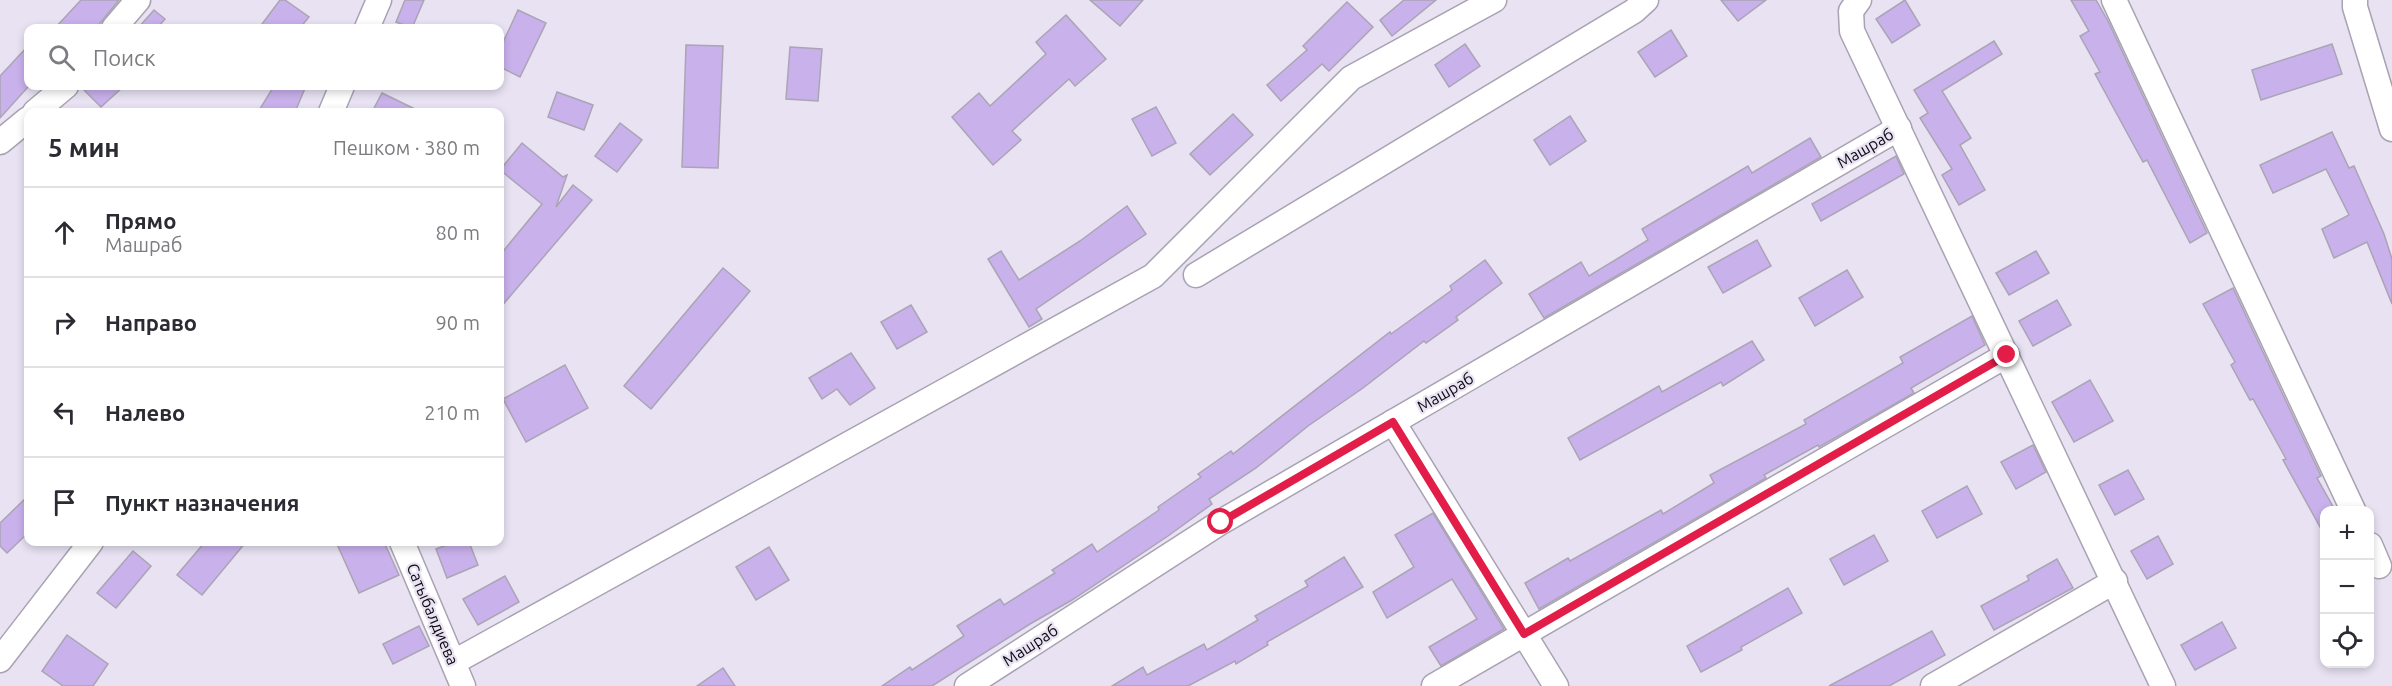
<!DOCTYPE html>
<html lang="ru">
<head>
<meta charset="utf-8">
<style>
	:root { --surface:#fff; --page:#f7f7f7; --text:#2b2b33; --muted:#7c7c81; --line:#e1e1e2 }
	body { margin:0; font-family:Ubuntu,sans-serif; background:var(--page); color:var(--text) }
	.controls { position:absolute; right:18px; bottom:18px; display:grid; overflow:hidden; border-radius:12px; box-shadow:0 3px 9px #0003 }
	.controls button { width:54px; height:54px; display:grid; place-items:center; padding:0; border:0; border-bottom:2px solid var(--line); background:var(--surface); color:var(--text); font:30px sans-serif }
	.stop { position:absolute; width:18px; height:18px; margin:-14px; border:4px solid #e11d48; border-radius:50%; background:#fff }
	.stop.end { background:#e11d48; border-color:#fff; box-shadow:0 2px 6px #0008 }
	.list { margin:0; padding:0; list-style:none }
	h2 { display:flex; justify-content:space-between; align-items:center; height:78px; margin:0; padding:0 24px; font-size:26px }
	h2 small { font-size:20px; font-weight:400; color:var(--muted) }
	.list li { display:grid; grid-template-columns:39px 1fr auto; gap:18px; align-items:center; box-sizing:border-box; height:90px; padding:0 24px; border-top:2px solid var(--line) }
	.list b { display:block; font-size:22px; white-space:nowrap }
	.list p { margin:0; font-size:20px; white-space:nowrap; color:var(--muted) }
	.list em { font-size:20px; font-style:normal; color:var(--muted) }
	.icon { flex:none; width:33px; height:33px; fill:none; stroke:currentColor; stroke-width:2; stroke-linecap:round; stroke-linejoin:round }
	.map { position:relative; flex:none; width:2392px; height:686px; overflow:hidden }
	.search { position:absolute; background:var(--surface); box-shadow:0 3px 9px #0003; left:24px; top:24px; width:480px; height:66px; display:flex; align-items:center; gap:15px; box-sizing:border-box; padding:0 21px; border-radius:12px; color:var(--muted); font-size:22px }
	.panel { position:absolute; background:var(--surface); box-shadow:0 3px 9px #0003; left:24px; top:108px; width:480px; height:438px; border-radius:12px }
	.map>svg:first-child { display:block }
	.building { fill:#c9b1ec; stroke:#aaa4b4; stroke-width:1.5 }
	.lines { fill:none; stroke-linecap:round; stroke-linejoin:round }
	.minor-casing { stroke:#a8a2b2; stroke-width:27 }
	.minor { stroke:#fff; stroke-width:24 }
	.route { stroke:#e11d48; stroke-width:8 }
	.labels { text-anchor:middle; stroke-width:4.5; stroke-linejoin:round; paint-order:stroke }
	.street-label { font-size:16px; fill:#0c0a10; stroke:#e8e2f3 }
</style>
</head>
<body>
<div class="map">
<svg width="2392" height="686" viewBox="0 0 2392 686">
	<rect width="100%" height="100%" fill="#e8e2f3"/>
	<!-- building -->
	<g class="building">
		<polygon points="81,0 119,0 96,28 55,28"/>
		<polygon points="280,0 285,0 309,17 300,28 259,28"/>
		<polygon points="405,0 424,0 412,28 396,22"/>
		<polygon points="1090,0 1143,0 1120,26"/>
		<polygon points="1404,0 1436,0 1392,36 1380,20"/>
		<polygon points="1721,0 1766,0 1738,21"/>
		<polygon points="1905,0 1920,25 1892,43 1876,19"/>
		<polygon points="2071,0 2096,0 2108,21 2207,233 2190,243 2147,160 2143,162 2095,74 2100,72 2080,36 2089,31"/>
		<polygon points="1347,2 1373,27 1329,71 1322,64 1281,101 1267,85 1307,50 1303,46"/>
		<polygon points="154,10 165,19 157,28 138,28"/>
		<polygon points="518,10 546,23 520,77 500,67 500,49"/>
		<polygon points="1066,15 1106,59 1075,86 1069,79 1012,131 1021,140 993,165 952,117 979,93 990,106 1046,54 1036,42"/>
		<polygon points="1671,30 1687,56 1655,77 1638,52"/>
		<polygon points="1994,41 2002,54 1942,91 1971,138 1960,145 1985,190 1959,205 1942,175 1952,169 1920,118 1928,113 1914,90"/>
		<polygon points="1465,44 1480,66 1449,87 1435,65"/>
		<polygon points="2332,44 2342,74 2261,100 2252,70"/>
		<polygon points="686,45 723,46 718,168 682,167"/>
		<polygon points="28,46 28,87 0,118 0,76"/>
		<polygon points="790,47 822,49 818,101 786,99"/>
		<polygon points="80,86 124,86 101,107"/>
		<polygon points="274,86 306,86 295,112 258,112"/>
		<polygon points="557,92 593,105 584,130 548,117"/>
		<polygon points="382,93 421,112 372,112"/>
		<polygon points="1156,107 1176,143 1152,156 1132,119"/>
		<polygon points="1233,114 1253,135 1210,175 1190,154"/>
		<polygon points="1570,116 1586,141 1550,165 1534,140"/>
		<polygon points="620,123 642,140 617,172 595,156"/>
		<polygon points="2332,132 2349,168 2354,166 2384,234 2392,259 2392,304 2367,242 2334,258 2322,229 2349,215 2326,169 2273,193 2260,165"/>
		<polygon points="1810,138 1821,157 1544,318 1529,294 1581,262 1589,276 1648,240 1642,229 1748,166 1752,173"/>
		<polygon points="522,143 563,177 567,175 556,207 573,185 592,200 500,308 500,255 542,204 500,170"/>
		<polygon points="1896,156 1904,174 1821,221 1812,204"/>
		<polygon points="1127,206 1146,234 1036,309 1042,319 1029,327 988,259 1001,251 1019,280 1080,241"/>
		<polygon points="1757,240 1771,266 1723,293 1708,267"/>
		<polygon points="2036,251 2049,273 2009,295 1996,273"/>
		<polygon points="1485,260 1502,283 1456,317 1458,320 1426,343 1424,341 1363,388 1308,426 1256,468 1209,499 1212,504 1168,536 1072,600 1030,624 932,686 882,686 910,667 912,670 964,636 957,626 1000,599 1004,605 1055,573 1052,570 1092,544 1097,552 1159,510 1158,507 1201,477 1198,474 1231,451 1233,454 1390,332 1391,334 1452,290 1450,286"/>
		<polygon points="723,268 750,291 651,409 624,386"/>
		<polygon points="1847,270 1863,297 1815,326 1799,298"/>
		<polygon points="2233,288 2321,476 2317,478 2335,510 2325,510 2325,536 2283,460 2286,459 2253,399 2250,400 2231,365 2235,362 2203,304"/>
		<polygon points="2057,300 2071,325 2033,346 2019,321"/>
		<polygon points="911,305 927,332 897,349 881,322"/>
		<polygon points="1972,316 1985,345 1911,388 1914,393 1819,447 1818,445 1764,475 1766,478 1539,609 1525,583 1568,558 1570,561 1661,510 1663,514 1714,483 1710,475 1806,424 1804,420 1903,363 1900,357"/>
		<polygon points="1752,341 1764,360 1723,386 1721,382 1580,460 1568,438 1659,386 1662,392"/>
		<polygon points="851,353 875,388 850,405 837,389 822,399 809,378"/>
		<polygon points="565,365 588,408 526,442 503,399"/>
		<polygon points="2090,380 2113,421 2074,442 2052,402"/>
		<polygon points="2033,445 2046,472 2016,489 2001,462"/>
		<polygon points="2128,470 2144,499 2115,515 2099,485"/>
		<polygon points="1967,486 1982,514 1937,538 1922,511"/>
		<polygon points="28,496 28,533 7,553 0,546 0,523"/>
		<polygon points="1433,513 1504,629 1441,666 1429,647 1477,619 1452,579 1387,618 1373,592 1414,567 1395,535"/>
		<polygon points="1874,535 1888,561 1844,585 1830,559"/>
		<polygon points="2158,536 2173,564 2147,579 2131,551"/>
		<polygon points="205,542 246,542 202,595 177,575"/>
		<polygon points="336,542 384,542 399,575 359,593"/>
		<polygon points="455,542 469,542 478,565 447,578 436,549"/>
		<polygon points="769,547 789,580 756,600 736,567"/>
		<polygon points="133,551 151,566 116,608 97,593"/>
		<polygon points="1344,557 1363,587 1267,642 1268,645 1236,664 1235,661 1188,686 1112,686 1143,667 1147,675 1204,644 1207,650 1258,620 1255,616 1308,586 1305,581"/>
		<polygon points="2057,559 2073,588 1994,630 1981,606 2029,580 2027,576"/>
		<polygon points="505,576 519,602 478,625 463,599"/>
		<polygon points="1788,588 1802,613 1741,647 1742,650 1701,672 1687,646"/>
		<polygon points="2222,622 2236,648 2195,670 2181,645"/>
		<polygon points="419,626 429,646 393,664 383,644"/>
		<polygon points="1932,631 1945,655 1889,686 1829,686"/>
		<polygon points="67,635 108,664 93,686 63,686 42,671"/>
		<polygon points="723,668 735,686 697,686"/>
	</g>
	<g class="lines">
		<!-- minor casing -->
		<g class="minor-casing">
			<g id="minor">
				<polyline points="1859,0 1851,11 1852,31 2163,686"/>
				<polyline points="2114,0 2353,510"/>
				<polyline points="2355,0 2355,7 2392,129"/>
				<polyline points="114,28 138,0"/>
				<polyline points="367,28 379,0"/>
				<polyline points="35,112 66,86"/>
				<polyline points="331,112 342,86"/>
				<polyline points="0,142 28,119"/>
				<polyline points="1196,275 1634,11 1646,0"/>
				<polyline points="1393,422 1556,686"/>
				<polyline points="402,542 463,686"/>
				<polyline points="2370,545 2379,566"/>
				<polyline points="0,660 91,542"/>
				<polyline points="454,662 1153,276 1351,78 1494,0"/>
				<polyline points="967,686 1221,522 1899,128"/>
				<polyline points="1434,686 2007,355"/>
				<polyline points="1933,686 2115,581"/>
			</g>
		</g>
		<!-- minor -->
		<use href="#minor" class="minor"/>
	</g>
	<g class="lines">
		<!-- route -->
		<polyline class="route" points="1221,522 1393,422 1524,634 2007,355"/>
	</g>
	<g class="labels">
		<!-- street labels -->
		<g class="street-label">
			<text transform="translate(1865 148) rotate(-30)" y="6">Машраб</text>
			<text transform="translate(1445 392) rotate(-30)" y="6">Машраб</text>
			<text transform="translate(433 614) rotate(67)" y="6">Сатыбалдиева</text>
			<text transform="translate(1030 645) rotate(-33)" y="6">Машраб</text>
		</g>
	</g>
</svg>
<div class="controls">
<button>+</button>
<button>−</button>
<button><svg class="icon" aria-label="locate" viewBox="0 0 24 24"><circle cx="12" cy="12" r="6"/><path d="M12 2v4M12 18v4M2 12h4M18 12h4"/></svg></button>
</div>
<div class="stop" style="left:1221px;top:522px"></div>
<div class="stop end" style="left:2007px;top:355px"></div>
<div class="search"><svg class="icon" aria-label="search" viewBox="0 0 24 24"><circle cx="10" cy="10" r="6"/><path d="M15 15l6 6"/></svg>Поиск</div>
<section class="panel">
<h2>5 мин<small>Пешком · 380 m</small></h2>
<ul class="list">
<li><svg class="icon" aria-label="ahead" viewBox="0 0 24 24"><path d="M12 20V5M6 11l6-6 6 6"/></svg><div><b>Прямо</b><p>Машраб</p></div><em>80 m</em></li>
<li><svg class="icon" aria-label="right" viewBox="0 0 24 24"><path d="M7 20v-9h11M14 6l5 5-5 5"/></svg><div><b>Направо</b></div><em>90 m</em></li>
<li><svg class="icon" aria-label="left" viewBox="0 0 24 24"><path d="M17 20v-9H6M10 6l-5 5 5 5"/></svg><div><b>Налево</b></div><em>210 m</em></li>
<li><svg class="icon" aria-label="arrive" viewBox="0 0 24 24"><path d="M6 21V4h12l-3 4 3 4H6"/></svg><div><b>Пункт назначения</b></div></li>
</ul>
</section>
</div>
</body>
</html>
